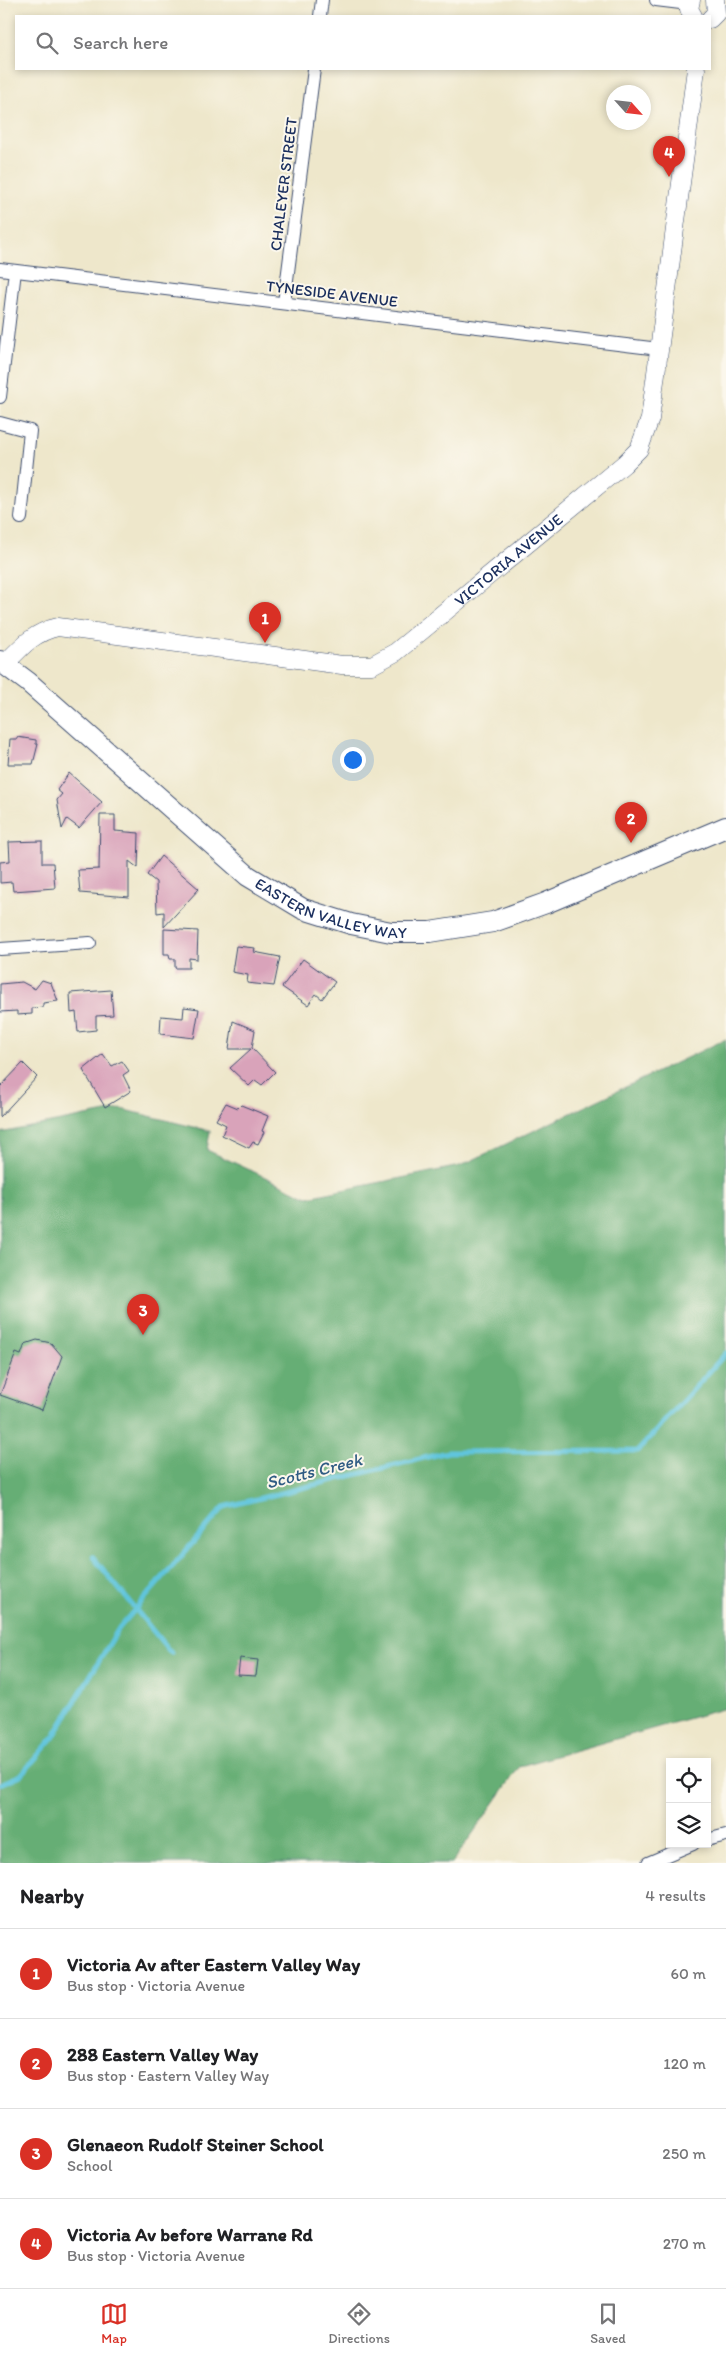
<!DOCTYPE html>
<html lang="en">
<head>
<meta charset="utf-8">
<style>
	:root { --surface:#fff; --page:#f6f6f6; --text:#202124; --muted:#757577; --line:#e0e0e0; --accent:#d93025 }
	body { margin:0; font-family:Itim,sans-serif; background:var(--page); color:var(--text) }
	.controls { position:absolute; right:15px; bottom:15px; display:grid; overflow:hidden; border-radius:0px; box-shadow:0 2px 8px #0003 }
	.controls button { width:45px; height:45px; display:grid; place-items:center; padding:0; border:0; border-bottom:1px solid var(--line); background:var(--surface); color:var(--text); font:25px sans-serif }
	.compass { position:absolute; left:606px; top:85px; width:45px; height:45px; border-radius:50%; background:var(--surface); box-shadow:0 2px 8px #0003; rotate:117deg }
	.you { position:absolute; left:352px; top:759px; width:18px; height:18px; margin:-12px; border:4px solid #fff; border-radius:50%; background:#1a73e8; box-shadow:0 0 0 8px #1a73e833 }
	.badge { display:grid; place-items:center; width:32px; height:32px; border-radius:50%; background:var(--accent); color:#fff; font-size:16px; font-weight:700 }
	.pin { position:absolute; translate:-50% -41px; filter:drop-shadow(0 1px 2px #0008) }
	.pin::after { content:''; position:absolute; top:26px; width:18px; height:15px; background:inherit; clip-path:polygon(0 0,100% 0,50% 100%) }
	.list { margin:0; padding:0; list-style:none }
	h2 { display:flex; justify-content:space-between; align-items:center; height:65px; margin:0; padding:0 20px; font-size:21px }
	h2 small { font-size:16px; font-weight:400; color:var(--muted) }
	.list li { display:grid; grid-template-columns:32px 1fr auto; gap:15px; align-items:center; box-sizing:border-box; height:90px; padding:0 20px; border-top:1px solid var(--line) }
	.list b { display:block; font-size:19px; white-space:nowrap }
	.list p { margin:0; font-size:16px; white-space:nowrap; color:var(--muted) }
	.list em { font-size:16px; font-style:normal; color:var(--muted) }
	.icon { flex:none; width:28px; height:28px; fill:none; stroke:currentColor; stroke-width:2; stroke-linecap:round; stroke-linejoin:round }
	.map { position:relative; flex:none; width:726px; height:1863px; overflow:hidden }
	.search { position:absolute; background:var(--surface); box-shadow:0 2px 8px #0003; left:15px; right:15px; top:15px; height:55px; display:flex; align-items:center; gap:12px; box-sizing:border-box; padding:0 18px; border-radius:0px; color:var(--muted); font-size:19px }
	.sheet { height:425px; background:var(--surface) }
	nav { display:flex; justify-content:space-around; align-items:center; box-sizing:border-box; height:70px; border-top:1px solid var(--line); background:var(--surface); font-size:14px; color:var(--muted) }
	nav a { display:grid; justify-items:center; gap:2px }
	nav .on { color:var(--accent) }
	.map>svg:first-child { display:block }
	.forest { fill:#66ae75; stroke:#406e6a }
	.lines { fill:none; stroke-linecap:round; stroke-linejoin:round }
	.stream { stroke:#60c5dd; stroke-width:5 }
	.building { fill:#d9a3ba }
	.street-casing { stroke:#3b4b6e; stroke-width:14 }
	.secondary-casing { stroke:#3b4b6e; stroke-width:19 }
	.primary-casing { stroke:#3b4b6e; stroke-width:22 }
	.street { stroke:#fff; stroke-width:12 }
	.secondary { stroke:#fff; stroke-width:18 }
	.primary { stroke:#fff; stroke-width:20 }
	.labels { text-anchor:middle; stroke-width:4; stroke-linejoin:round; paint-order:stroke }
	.street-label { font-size:16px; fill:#1b2f5e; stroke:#fbf7ec }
	.water-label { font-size:18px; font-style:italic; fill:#305c84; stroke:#fbf7ec }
</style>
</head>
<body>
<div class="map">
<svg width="726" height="1863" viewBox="0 0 726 1863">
	<rect width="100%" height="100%" fill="#fbf7ec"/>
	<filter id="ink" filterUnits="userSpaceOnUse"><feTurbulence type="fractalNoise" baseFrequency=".02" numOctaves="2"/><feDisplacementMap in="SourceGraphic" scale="10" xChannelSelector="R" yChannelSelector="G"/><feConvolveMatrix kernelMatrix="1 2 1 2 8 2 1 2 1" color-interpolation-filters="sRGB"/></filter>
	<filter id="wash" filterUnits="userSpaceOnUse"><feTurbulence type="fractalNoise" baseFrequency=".0096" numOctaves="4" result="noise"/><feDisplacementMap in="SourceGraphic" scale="20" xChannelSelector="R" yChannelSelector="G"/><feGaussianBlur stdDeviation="1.12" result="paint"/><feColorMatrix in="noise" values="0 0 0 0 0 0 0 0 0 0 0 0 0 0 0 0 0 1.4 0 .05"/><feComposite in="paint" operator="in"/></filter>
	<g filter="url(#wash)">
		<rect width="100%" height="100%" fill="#eee7cb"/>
		<!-- forest -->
		<polygon class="forest" points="726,1039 726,1708 520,1766 452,1863 0,1863 0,1133 121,1109 210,1131 207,1150 308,1197 460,1166"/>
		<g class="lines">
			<!-- stream -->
			<g class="stream">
				<polyline points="93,1557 171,1653"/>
				<polyline points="0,1784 21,1775 53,1738 119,1628 224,1507 448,1452 638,1451 726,1353"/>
			</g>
		</g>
		<g id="blocks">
			<!-- building -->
			<g class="building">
				<polygon points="17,737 36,740 36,744 38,744 33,764 8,764 10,739 17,739"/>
				<polygon points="69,773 102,802 79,828 67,819 62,829 57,800 62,794 57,790"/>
				<polygon points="100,815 115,815 115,831 139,833 138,868 129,861 129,897 80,893 78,870 99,869"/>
				<polygon points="42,841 42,863 53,863 55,888 13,891 12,882 0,883 0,862 10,861 9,842"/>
				<polygon points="161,856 199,889 164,927 164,912 157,913 156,882 147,875"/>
				<polygon points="164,929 198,931 197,959 189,958 189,968 175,968 175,959 170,959 169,954 164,954"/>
				<polygon points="236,946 255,948 254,952 280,957 274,986 247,983 248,975 232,972"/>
				<polygon points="303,959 335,982 322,999 316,994 308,1005 282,987"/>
				<polygon points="42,980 51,983 58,1001 43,1003 43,1007 32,1008 32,1014 17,1015 17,1011 0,1012 0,984 22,982 35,989"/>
				<polygon points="111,990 113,1015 96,1016 96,1030 78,1032 76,1012 71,1013 70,993"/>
				<polygon points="184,1007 199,1009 194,1038 160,1034 161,1016 183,1018"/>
				<polygon points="233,1021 255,1030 252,1048 275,1072 262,1085 255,1080 249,1086 230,1068 251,1049 229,1049"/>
				<polygon points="103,1054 112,1066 122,1061 129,1071 123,1075 131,1091 105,1107 83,1070"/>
				<polygon points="23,1063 37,1077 0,1117 0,1087"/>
				<polygon points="226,1103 238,1108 241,1105 268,1116 262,1131 264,1132 258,1144 253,1142 249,1148 222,1135 226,1125 216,1120"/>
				<polygon points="37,1340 51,1343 62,1356 42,1410 0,1395 16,1353 21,1355 25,1344"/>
				<polygon points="240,1658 258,1660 256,1676 238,1675"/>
			</g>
		</g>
	</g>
	<g filter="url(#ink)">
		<use href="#blocks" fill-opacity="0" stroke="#3b4b6e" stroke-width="1"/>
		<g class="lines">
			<!-- street casing -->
			<g class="street-casing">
				<g id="street">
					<polyline points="656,0 689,4"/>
					<polyline points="320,16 322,0"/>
					<polyline points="0,269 659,349"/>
					<polyline points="284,303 314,69"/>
					<polyline points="0,397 15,271"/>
					<polyline points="0,423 30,431 21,518"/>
					<polyline points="0,949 90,943"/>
					<polyline points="707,1840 726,1835"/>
					<polyline points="648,1863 693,1844"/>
				</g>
			</g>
			<!-- secondary casing -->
			<g class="secondary-casing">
				<g id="secondary">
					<polyline points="691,0 689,9 693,16"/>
					<polyline points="710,19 716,13 715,0"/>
					<path id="s1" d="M5,664C21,647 34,632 58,627L342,665H372L396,652L624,464L639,449L650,419L696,69"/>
				</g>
			</g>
			<!-- primary casing -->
			<g class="primary-casing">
				<g id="primary">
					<path id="s2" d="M0,661L28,682L248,876L303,909L351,924L391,932H430L493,922L546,903L726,827"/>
				</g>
			</g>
			<!-- street -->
			<use href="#street" class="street"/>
			<!-- secondary -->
			<use href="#secondary" class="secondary"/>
			<!-- primary -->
			<use href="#primary" class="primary"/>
		</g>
	</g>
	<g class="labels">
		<!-- street labels -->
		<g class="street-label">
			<text transform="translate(283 184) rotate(-83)" y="6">CHALEYER STREET</text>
			<text transform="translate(332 293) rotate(7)" y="6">TYNESIDE AVENUE</text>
			<text dy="6" stroke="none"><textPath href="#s1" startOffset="555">VICTORIA AVENUE</textPath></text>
			<text dy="6" stroke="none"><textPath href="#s2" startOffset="419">EASTERN VALLEY WAY</textPath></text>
		</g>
		<!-- water labels -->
		<g class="water-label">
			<text transform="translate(314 1471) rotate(-14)" y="6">Scotts Creek</text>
		</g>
	</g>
</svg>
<div class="controls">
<button><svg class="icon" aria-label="locate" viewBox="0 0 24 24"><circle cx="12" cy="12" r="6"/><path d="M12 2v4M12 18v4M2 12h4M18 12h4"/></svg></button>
<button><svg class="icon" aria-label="layers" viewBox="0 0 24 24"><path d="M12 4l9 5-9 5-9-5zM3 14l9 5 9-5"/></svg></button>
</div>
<svg class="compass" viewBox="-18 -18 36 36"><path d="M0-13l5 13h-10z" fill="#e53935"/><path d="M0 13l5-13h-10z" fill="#757577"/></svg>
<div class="you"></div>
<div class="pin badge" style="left:265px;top:643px">1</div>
<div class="pin badge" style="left:631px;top:843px">2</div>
<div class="pin badge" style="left:143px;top:1335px">3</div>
<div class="pin badge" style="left:669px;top:177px">4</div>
<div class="search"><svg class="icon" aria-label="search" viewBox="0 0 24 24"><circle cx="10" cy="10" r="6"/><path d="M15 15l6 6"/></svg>Search here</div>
</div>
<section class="sheet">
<h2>Nearby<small>4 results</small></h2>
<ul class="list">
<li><span class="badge">1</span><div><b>Victoria Av after Eastern Valley Way</b><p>Bus stop · Victoria Avenue</p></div><em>60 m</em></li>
<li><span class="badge">2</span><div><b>288 Eastern Valley Way</b><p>Bus stop · Eastern Valley Way</p></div><em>120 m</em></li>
<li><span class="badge">3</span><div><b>Glenaeon Rudolf Steiner School</b><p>School</p></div><em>250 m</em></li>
<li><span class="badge">4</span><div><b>Victoria Av before Warrane Rd</b><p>Bus stop · Victoria Avenue</p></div><em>270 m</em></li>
</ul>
</section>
<nav>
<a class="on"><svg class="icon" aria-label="map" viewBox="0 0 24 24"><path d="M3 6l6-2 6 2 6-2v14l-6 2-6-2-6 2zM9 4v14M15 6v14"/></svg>Map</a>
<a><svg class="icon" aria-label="directions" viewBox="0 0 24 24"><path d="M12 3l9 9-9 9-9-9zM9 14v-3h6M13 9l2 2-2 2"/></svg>Directions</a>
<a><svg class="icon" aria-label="saved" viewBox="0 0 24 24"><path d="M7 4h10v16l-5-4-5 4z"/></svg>Saved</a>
</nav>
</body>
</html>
